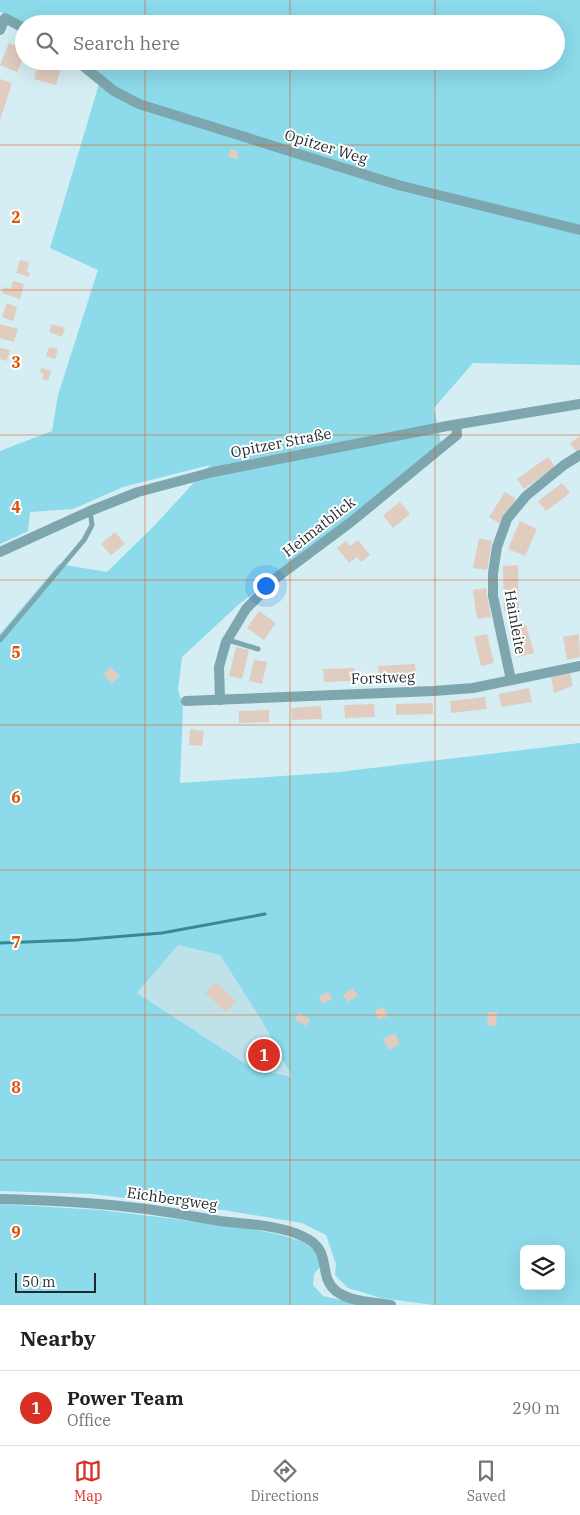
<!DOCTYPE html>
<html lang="en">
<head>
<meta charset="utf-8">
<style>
	:root { --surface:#fff; --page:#f6f6f6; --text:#202124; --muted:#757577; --line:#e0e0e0; --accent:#d93025 }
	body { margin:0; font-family:"IBM Plex Serif",serif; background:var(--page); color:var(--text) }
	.controls { position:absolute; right:15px; bottom:15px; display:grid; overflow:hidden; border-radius:8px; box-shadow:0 5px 20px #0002 }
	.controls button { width:45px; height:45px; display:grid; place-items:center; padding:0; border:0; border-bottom:1px solid var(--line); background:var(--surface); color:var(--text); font:25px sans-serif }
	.scale { position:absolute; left:15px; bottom:12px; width:81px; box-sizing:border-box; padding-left:5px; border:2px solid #1f292b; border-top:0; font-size:14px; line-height:18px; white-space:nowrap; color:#1f292b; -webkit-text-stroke:4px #fff; paint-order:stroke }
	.you { position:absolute; left:265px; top:585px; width:18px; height:18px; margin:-12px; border:4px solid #fff; border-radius:50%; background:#1a73e8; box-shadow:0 0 0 8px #1a73e833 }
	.badge { display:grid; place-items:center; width:32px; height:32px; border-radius:50%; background:var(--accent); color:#fff; font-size:16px; font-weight:700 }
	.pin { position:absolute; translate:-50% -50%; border:2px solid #fff; box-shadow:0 1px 5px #0006 }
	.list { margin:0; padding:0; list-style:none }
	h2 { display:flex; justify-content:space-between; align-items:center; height:65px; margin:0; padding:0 20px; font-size:21px }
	h2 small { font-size:16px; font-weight:400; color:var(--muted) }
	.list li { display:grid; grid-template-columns:32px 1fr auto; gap:15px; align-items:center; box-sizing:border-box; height:75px; padding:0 20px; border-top:1px solid var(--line) }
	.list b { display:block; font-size:19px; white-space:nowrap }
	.list p { margin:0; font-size:16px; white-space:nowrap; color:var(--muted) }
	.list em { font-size:16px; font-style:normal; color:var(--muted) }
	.icon { flex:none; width:28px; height:28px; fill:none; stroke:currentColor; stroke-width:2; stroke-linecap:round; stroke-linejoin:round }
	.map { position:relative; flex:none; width:580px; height:1305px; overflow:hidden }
	.search { position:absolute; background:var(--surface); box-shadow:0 5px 20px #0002; left:15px; right:15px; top:15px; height:55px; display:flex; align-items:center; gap:12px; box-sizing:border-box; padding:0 18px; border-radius:28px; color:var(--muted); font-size:19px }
	.sheet { height:140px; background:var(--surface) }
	nav { display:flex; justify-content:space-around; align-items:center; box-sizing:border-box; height:70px; border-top:1px solid var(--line); background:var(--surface); font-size:14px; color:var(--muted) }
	nav a { display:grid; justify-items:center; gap:2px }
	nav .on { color:var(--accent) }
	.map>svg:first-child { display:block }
	.built { fill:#bfe1e9 }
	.green { fill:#8cdaea; fill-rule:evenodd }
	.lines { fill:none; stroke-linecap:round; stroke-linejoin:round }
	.stream { stroke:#388896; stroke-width:3 }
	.building { fill:#e1ccc0 }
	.lane { stroke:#7da6ae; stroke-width:5 }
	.street { stroke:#7da6ae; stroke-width:10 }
	.grid { fill:none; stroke:#de570e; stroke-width:1; stroke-opacity:0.55 }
	.labels { text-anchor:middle; stroke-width:4; stroke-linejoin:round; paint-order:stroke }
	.street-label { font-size:15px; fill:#1f292b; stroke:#fff }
	.grid-label { font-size:16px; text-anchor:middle; font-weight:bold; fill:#de570e; stroke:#fff; stroke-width:4; stroke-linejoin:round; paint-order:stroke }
</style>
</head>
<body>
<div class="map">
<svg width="580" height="1305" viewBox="0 0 580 1305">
	<rect width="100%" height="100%" fill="#d4eef3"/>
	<!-- built -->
	<polygon class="built" points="178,945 220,955 262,1021 292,1078 252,1068 137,993"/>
	<!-- green -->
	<g class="green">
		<path d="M0,0H580V365L473,363L434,408L441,443L351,517L238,605L182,657L178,689L183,706L180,783L339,772L580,743V1305H433L381,1298L348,1288L335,1275L336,1264L326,1235L302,1223L223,1210L92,1194L0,1191V634L59,564L107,572L155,525L210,465L123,487L73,509L30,512L28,531L0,544V451L52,431L58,395L98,270L50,248L99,84L84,61H556V24H26L10,15L0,12ZM178,945L220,955L262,1021L292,1077L252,1068L137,993ZM524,1249H561V1286H524Z"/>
		<polygon points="0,1204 100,1210 242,1227 281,1235 303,1242 318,1252 321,1266 314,1274 313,1285 323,1296 363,1305 0,1305"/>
	</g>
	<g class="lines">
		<!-- stream -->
		<polyline class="stream" points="0,943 77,940 162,933 265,914"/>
	</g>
	<!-- building -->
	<g class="building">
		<polygon points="9,43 24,49 24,56 17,72 0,65"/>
		<polygon points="39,61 63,61 56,85 34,79"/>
		<polygon points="0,79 12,83 0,120"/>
		<polygon points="230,149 238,151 237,159 228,157"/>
		<polygon points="20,260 29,262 27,272 30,273 29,277 16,273"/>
		<polygon points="13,281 24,284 20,299 2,293 4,287 11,289"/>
		<polygon points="7,303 17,307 13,321 2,317"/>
		<polygon points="0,324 18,329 14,342 0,338"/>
		<polygon points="52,324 65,328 62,337 49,332"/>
		<polygon points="49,347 58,349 55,359 46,356"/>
		<polygon points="0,348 10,350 7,361 0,359"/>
		<polygon points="41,368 51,371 48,381 42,379 44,374 40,372"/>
		<polygon points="580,436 580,450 577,452 570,443"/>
		<polygon points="548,457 555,467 524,489 517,479"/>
		<polygon points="562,483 570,493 546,511 538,501"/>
		<polygon points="505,492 516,499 500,524 489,517"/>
		<polygon points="400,502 410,514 393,528 383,515"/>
		<polygon points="520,521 537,529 525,556 508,549"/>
		<polygon points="115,532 125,544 111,555 101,544"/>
		<polygon points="479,538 492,541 487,570 473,568"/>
		<polygon points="358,540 370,555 361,562 357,557 349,563 337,548 346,541 350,546"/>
		<polygon points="518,565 519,610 504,611 503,566"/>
		<polygon points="486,588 491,617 477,619 473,590"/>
		<polygon points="259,611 276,623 264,640 247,628"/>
		<polygon points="526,625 534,653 518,657 511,629"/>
		<polygon points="487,634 494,663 481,666 474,637"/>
		<polygon points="579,634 580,657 567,660 563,637"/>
		<polygon points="236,647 249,650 242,679 229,676"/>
		<polygon points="254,660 267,662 262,684 249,681"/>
		<polygon points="415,664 416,677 379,679 378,666"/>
		<polygon points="110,667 120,676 112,683 103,674"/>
		<polygon points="354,668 355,681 324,682 323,669"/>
		<polygon points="570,673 573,686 554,693 551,677"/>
		<polygon points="529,688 532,702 501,707 499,694"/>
		<polygon points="485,697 487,709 451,713 450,701"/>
		<polygon points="433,703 433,714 396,715 396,704"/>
		<polygon points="374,704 375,717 345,718 344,705"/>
		<polygon points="321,706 322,719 292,720 291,708"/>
		<polygon points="269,710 269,722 239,723 239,711"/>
		<polygon points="190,729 204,731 202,746 189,745"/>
		<polygon points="215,982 236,1001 226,1012 205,993"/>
		<polygon points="352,988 358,995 348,1002 343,995"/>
		<polygon points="329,992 332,1000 322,1003 319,996"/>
		<polygon points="384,1007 388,1016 378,1020 375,1010"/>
		<polygon points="488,1012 497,1012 496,1026 487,1025"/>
		<polygon points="298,1013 310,1019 307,1026 295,1020"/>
		<polygon points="395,1033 400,1044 389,1050 383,1039"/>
		<polygon points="266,1050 277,1055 271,1069 260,1064"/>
	</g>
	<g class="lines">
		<!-- lane -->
		<g class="lane">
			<polyline points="0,640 84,540 92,525 90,511"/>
			<polyline points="228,640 258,649"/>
		</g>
		<!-- street -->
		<g class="street">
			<polyline points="0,30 5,18 24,28"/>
			<polyline points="77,61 114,91 139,104 398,185 580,230"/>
			<polyline points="0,552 90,511 138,492 213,472 447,426 580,404"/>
			<polyline points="511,680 493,596 493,573 497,547 507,519 526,496 564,465 580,455"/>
			<polyline points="220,700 219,667 226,642 246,609 276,578 351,522 457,435 456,425"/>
			<polyline points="186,701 434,691 473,688 580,666"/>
			<path d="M0,1199C43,1200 87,1202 129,1207C160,1210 190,1216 220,1221C245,1224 279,1225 302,1236C335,1250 316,1275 336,1291C350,1302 373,1302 391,1305"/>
		</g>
	</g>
	<!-- grid -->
	<path class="grid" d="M145,0V24M290,0V24M435,0V24M145,61V1305M290,61V1305M435,61V1305M0,145H580M0,290H580M0,435H580M0,580H580M0,725H580M0,870H580M0,1015H580M0,1160H580"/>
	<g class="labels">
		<!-- street labels -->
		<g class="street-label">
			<text transform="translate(326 147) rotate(17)" y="5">Opitzer Weg</text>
			<text transform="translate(281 443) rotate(-11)" y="5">Opitzer Straße</text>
			<text transform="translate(319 527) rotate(-38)" y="5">Heimatblick</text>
			<text transform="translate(515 622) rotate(80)" y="5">Hainleite</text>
			<text transform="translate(383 678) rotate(-2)" y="5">Forstweg</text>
			<text transform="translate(172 1199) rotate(8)" y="5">Eichbergweg</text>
		</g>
	</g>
	<g class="grid-label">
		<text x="16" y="223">2</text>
		<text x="16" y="368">3</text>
		<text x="16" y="513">4</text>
		<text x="16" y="658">5</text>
		<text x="16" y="803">6</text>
		<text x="16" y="948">7</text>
		<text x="16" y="1093">8</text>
		<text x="16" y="1238">9</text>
	</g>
</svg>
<div class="controls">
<button><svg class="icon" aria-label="layers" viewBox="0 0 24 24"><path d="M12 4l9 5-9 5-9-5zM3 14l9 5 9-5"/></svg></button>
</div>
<div class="scale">50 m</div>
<div class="you"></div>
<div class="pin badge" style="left:264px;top:1055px">1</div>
<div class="search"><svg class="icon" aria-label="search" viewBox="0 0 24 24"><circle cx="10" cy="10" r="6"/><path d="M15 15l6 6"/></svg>Search here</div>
</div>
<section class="sheet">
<h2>Nearby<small></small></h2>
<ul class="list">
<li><span class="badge">1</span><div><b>Power Team</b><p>Office</p></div><em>290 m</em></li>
</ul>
</section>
<nav>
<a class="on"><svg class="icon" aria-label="map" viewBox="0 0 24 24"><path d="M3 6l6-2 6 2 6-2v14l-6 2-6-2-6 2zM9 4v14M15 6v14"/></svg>Map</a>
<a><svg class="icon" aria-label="directions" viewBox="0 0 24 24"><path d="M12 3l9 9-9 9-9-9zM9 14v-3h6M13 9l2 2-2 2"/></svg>Directions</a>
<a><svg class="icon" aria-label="saved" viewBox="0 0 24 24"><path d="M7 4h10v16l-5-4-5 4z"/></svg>Saved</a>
</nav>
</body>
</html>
